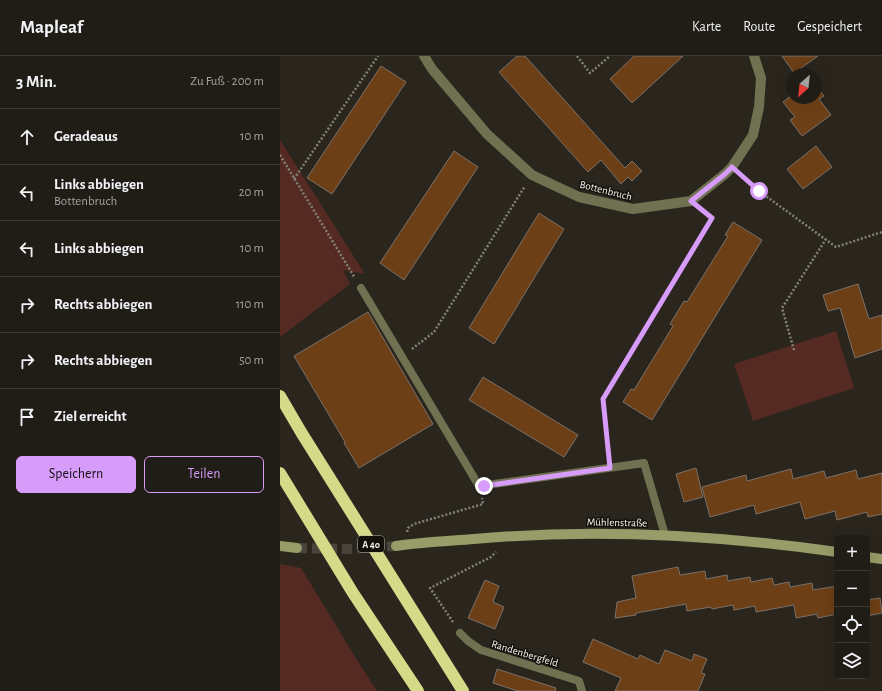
<!DOCTYPE html>
<html lang="de">
<head>
<meta charset="utf-8">
<style>
	:root { --surface:#201c16; --page:#28251f; --text:#f1f3f6; --muted:#a2a1a1; --line:#3d3a35; --accent:#d79bf9 }
	body { margin:0; font-family:"Alegreya Sans",sans-serif; background:var(--page); color:var(--text) }
	.controls { position:absolute; right:12px; bottom:12px; display:grid; overflow:hidden; border-radius:6px; box-shadow:0 4px 16px #0002 }
	.controls button { width:36px; height:36px; display:grid; place-items:center; padding:0; border:0; border-bottom:1px solid var(--line); background:var(--surface); color:var(--text); font:20px sans-serif }
	.compass { position:absolute; left:506px; top:12px; width:36px; height:36px; border-radius:50%; background:var(--surface); box-shadow:0 4px 16px #0002; rotate:207deg }
	.stop { position:absolute; width:12px; height:12px; margin:-9px; border:3px solid #d79bf9; border-radius:50%; background:#fff }
	.stop.end { background:#d79bf9; border-color:#fff; box-shadow:0 1px 4px #0008 }
	.list { margin:0; padding:0; list-style:none }
	h2 { display:flex; justify-content:space-between; align-items:center; height:52px; margin:0; padding:0 16px; font-size:17px }
	h2 small { font-size:13px; font-weight:400; color:var(--muted) }
	.list li { display:grid; grid-template-columns:26px 1fr auto; gap:12px; align-items:center; box-sizing:border-box; height:56px; padding:0 16px; border-top:1px solid var(--line) }
	.list b { display:block; font-size:15px; white-space:nowrap }
	.list p { margin:0; font-size:13px; white-space:nowrap; color:var(--muted) }
	.list em { font-size:13px; font-style:normal; color:var(--muted) }
	.actions { display:flex; gap:8px; padding:12px 16px }
	.actions a { flex:1; padding:9px 0; border:1px solid var(--accent); border-radius:6px; text-align:center; font-size:14px; color:var(--accent) }
	.actions .main { background:var(--accent); color:#111 }
	.icon { flex:none; width:22px; height:22px; fill:none; stroke:currentColor; stroke-width:2; stroke-linecap:round; stroke-linejoin:round }
	.map { position:relative; flex:none; width:602px; height:635px; overflow:hidden }
	header { display:flex; align-items:center; gap:24px; box-sizing:border-box; height:56px; padding:0 20px; background:var(--surface); border-bottom:1px solid var(--line) }
	header strong { font-size:19px }
	nav { display:flex; gap:22px; margin-inline-start:auto; font-size:14px }
	main { display:flex }
	aside { flex:1; background:var(--surface) }
	.map>svg:first-child { display:block }
	.green { fill:#552a22 }
	.building { fill:#6d3f16; stroke:#7b7169 }
	.lines { fill:none; stroke-linecap:round; stroke-linejoin:round }
	.secondary-tunnel { stroke:#4a453c; stroke-width:10; stroke-dasharray:10 5; stroke-linecap:butt }
	.path { stroke:#848078; stroke-width:2.5; stroke-dasharray:2 2; stroke-linecap:butt }
	.lane { stroke:#6f7151; stroke-width:8 }
	.street { stroke:#6f7151; stroke-width:10 }
	.secondary { stroke:#989c68; stroke-width:10 }
	.highway { stroke:#d4da88; stroke-width:12 }
	.route { stroke:#d79bf9; stroke-width:5 }
	.labels { text-anchor:middle; stroke-width:3; stroke-linejoin:round; paint-order:stroke }
	.shield { fill:#11100b; stroke:#b2b0aa; stroke-width:1 }
	.shield-label { font-size:10px; font-weight:bold; fill:#f7f4ee }
	.street-label { font-size:11px; fill:#f7f4ee; stroke:#11100b }
</style>
</head>
<body>
<header>
<strong>Mapleaf</strong>
<nav><a>Karte</a><a>Route</a><a>Gespeichert</a></nav>
</header>
<main>
<aside>
<h2>3 Min.<small>Zu Fuß · 200 m</small></h2>
<ul class="list">
<li><svg class="icon" aria-label="ahead" viewBox="0 0 24 24"><path d="M12 20V5M6 11l6-6 6 6"/></svg><div><b>Geradeaus</b></div><em>10 m</em></li>
<li><svg class="icon" aria-label="left" viewBox="0 0 24 24"><path d="M17 20v-9H6M10 6l-5 5 5 5"/></svg><div><b>Links abbiegen</b><p>Bottenbruch</p></div><em>20 m</em></li>
<li><svg class="icon" aria-label="left" viewBox="0 0 24 24"><path d="M17 20v-9H6M10 6l-5 5 5 5"/></svg><div><b>Links abbiegen</b></div><em>10 m</em></li>
<li><svg class="icon" aria-label="right" viewBox="0 0 24 24"><path d="M7 20v-9h11M14 6l5 5-5 5"/></svg><div><b>Rechts abbiegen</b></div><em>110 m</em></li>
<li><svg class="icon" aria-label="right" viewBox="0 0 24 24"><path d="M7 20v-9h11M14 6l5 5-5 5"/></svg><div><b>Rechts abbiegen</b></div><em>50 m</em></li>
<li><svg class="icon" aria-label="arrive" viewBox="0 0 24 24"><path d="M6 21V4h12l-3 4 3 4H6"/></svg><div><b>Ziel erreicht</b></div></li>
</ul>
<div class="actions"><a class="main">Speichern</a><a>Teilen</a></div>
</aside>
<div class="map">
<svg width="602" height="635" viewBox="0 0 602 635">
	<rect width="100%" height="100%" fill="#2b261d"/>
	<!-- green -->
	<g class="green">
		<polygon points="0,84 85,218 63,214 70,228 0,281"/>
		<polygon points="556,275 574,332 473,365 454,308"/>
		<polygon points="0,508 21,512 77,604 97,635 0,635"/>
	</g>
	<!-- building -->
	<g class="building">
		<polygon points="237,0 245,0 345,112 352,105 362,115 352,125 348,121 341,128 321,104 308,116 219,16"/>
		<polygon points="354,0 403,0 352,47 330,23"/>
		<polygon points="502,0 538,0 514,17"/>
		<polygon points="101,10 126,26 52,138 27,122"/>
		<polygon points="536,30 544,40 539,43 551,59 522,80 510,64 515,61 503,46 512,39 512,42 536,42"/>
		<polygon points="536,90 552,111 523,133 507,113"/>
		<polygon points="174,95 198,111 124,224 100,207"/>
		<polygon points="259,157 284,173 214,288 189,272"/>
		<polygon points="453,166 482,184 372,364 343,346 351,333 354,334 393,270 390,268 404,245 407,246 430,209 448,180 445,179"/>
		<polygon points="578,228 589,263 602,259 602,293 575,302 560,252 548,255 543,239"/>
		<polygon points="88,256 153,368 79,412 64,387 65,386 14,300"/>
		<polygon points="203,321 298,379 284,401 189,344"/>
		<polygon points="416,412 423,441 404,446 396,418"/>
		<polygon points="511,413 513,423 544,415 546,422 576,414 578,423 602,417 602,458 588,461 587,456 557,464 555,455 525,463 520,446 476,458 474,449 430,461 422,431 466,419 467,425"/>
		<polygon points="398,511 400,519 425,515 426,523 447,519 448,525 470,521 471,526 492,522 494,529 509,526 510,531 532,527 533,534 557,530 557,558 538,562 537,558 516,562 514,549 476,556 475,550 454,554 453,549 432,553 431,551 407,555 406,548 356,557 356,559 335,562 337,546 356,542 352,520"/>
		<polygon points="205,524 219,530 213,546 224,551 215,573 188,562"/>
		<polygon points="600,542 602,557 587,560 587,544"/>
		<polygon points="313,583 358,603 360,599 379,608 385,594 412,605 414,598 427,603 421,617 425,618 418,635 335,635 341,622 303,606"/>
		<polygon points="217,613 276,632 275,635 238,635 213,627"/>
	</g>
	<g class="lines">
		<!-- secondary-tunnel -->
		<polyline class="secondary-tunnel" points="17,492 68,493 116,490"/>
		<!-- path -->
		<g class="path">
			<polyline points="297,0 310,17 330,0"/>
			<polyline points="0,99 75,222"/>
			<polyline points="462,120 479,135 556,191 602,176"/>
			<polyline points="14,123 98,0"/>
			<polyline points="132,293 154,276 245,130"/>
			<polyline points="514,294 502,252 546,183"/>
			<polyline points="329,399 323,343 432,163 422,154"/>
			<polyline points="127,476 128,472 134,468 203,448 202,442"/>
			<polyline points="173,566 150,532 211,501 216,496"/>
		</g>
		<!-- lane -->
		<g class="lane">
			<polyline points="81,232 199,430 364,407 385,479"/>
			<polyline points="180,577 188,585 201,594 299,625 302,635"/>
		</g>
		<!-- street -->
		<polyline class="street" points="144,0 152,13 207,78 252,119 299,141 353,153 411,145 445,118 452,111 473,79 479,51 481,22 474,0"/>
		<!-- secondary -->
		<g class="secondary">
			<polyline points="0,490 17,492"/>
			<path d="M116,490C142,486 169,485 194,483C316,472 437,479 557,496"/>
			<polyline points="587,501 602,503"/>
		</g>
		<!-- highway -->
		<g class="highway">
			<polyline points="0,340 21,376 183,635"/>
			<polyline points="0,417 73,537 138,635"/>
		</g>
	</g>
	<g class="lines">
		<!-- route -->
		<polyline class="route" points="204,430 330,412 323,343 432,162 411,145 445,118 452,111 479,135"/>
	</g>
	<g class="labels">
		<!-- shield labels -->
		<rect class="shield" x="78" y="480" width="26" height="16" rx="3"/>
		<g class="shield-label">
			<text x="91" y="492">A 40</text>
		</g>
		<!-- street labels -->
		<g class="street-label">
			<text transform="translate(326 134) rotate(14)" y="4">Bottenbruch</text>
			<text transform="translate(337 466) rotate(1)" y="4">Mühlenstraße</text>
			<text transform="translate(245 597) rotate(17)" y="4">Randenbergfeld</text>
		</g>
	</g>
</svg>
<div class="controls">
<button>+</button>
<button>−</button>
<button><svg class="icon" aria-label="locate" viewBox="0 0 24 24"><circle cx="12" cy="12" r="6"/><path d="M12 2v4M12 18v4M2 12h4M18 12h4"/></svg></button>
<button><svg class="icon" aria-label="layers" viewBox="0 0 24 24"><path d="M12 4l9 5-9 5-9-5zM3 14l9 5 9-5"/></svg></button>
</div>
<svg class="compass" viewBox="-18 -18 36 36"><path d="M0-13l5 13h-10z" fill="#e53935"/><path d="M0 13l5-13h-10z" fill="#a2a1a1"/></svg>
<div class="stop" style="left:479px;top:135px"></div>
<div class="stop end" style="left:204px;top:430px"></div>
</div>
</main>
</body>
</html>
